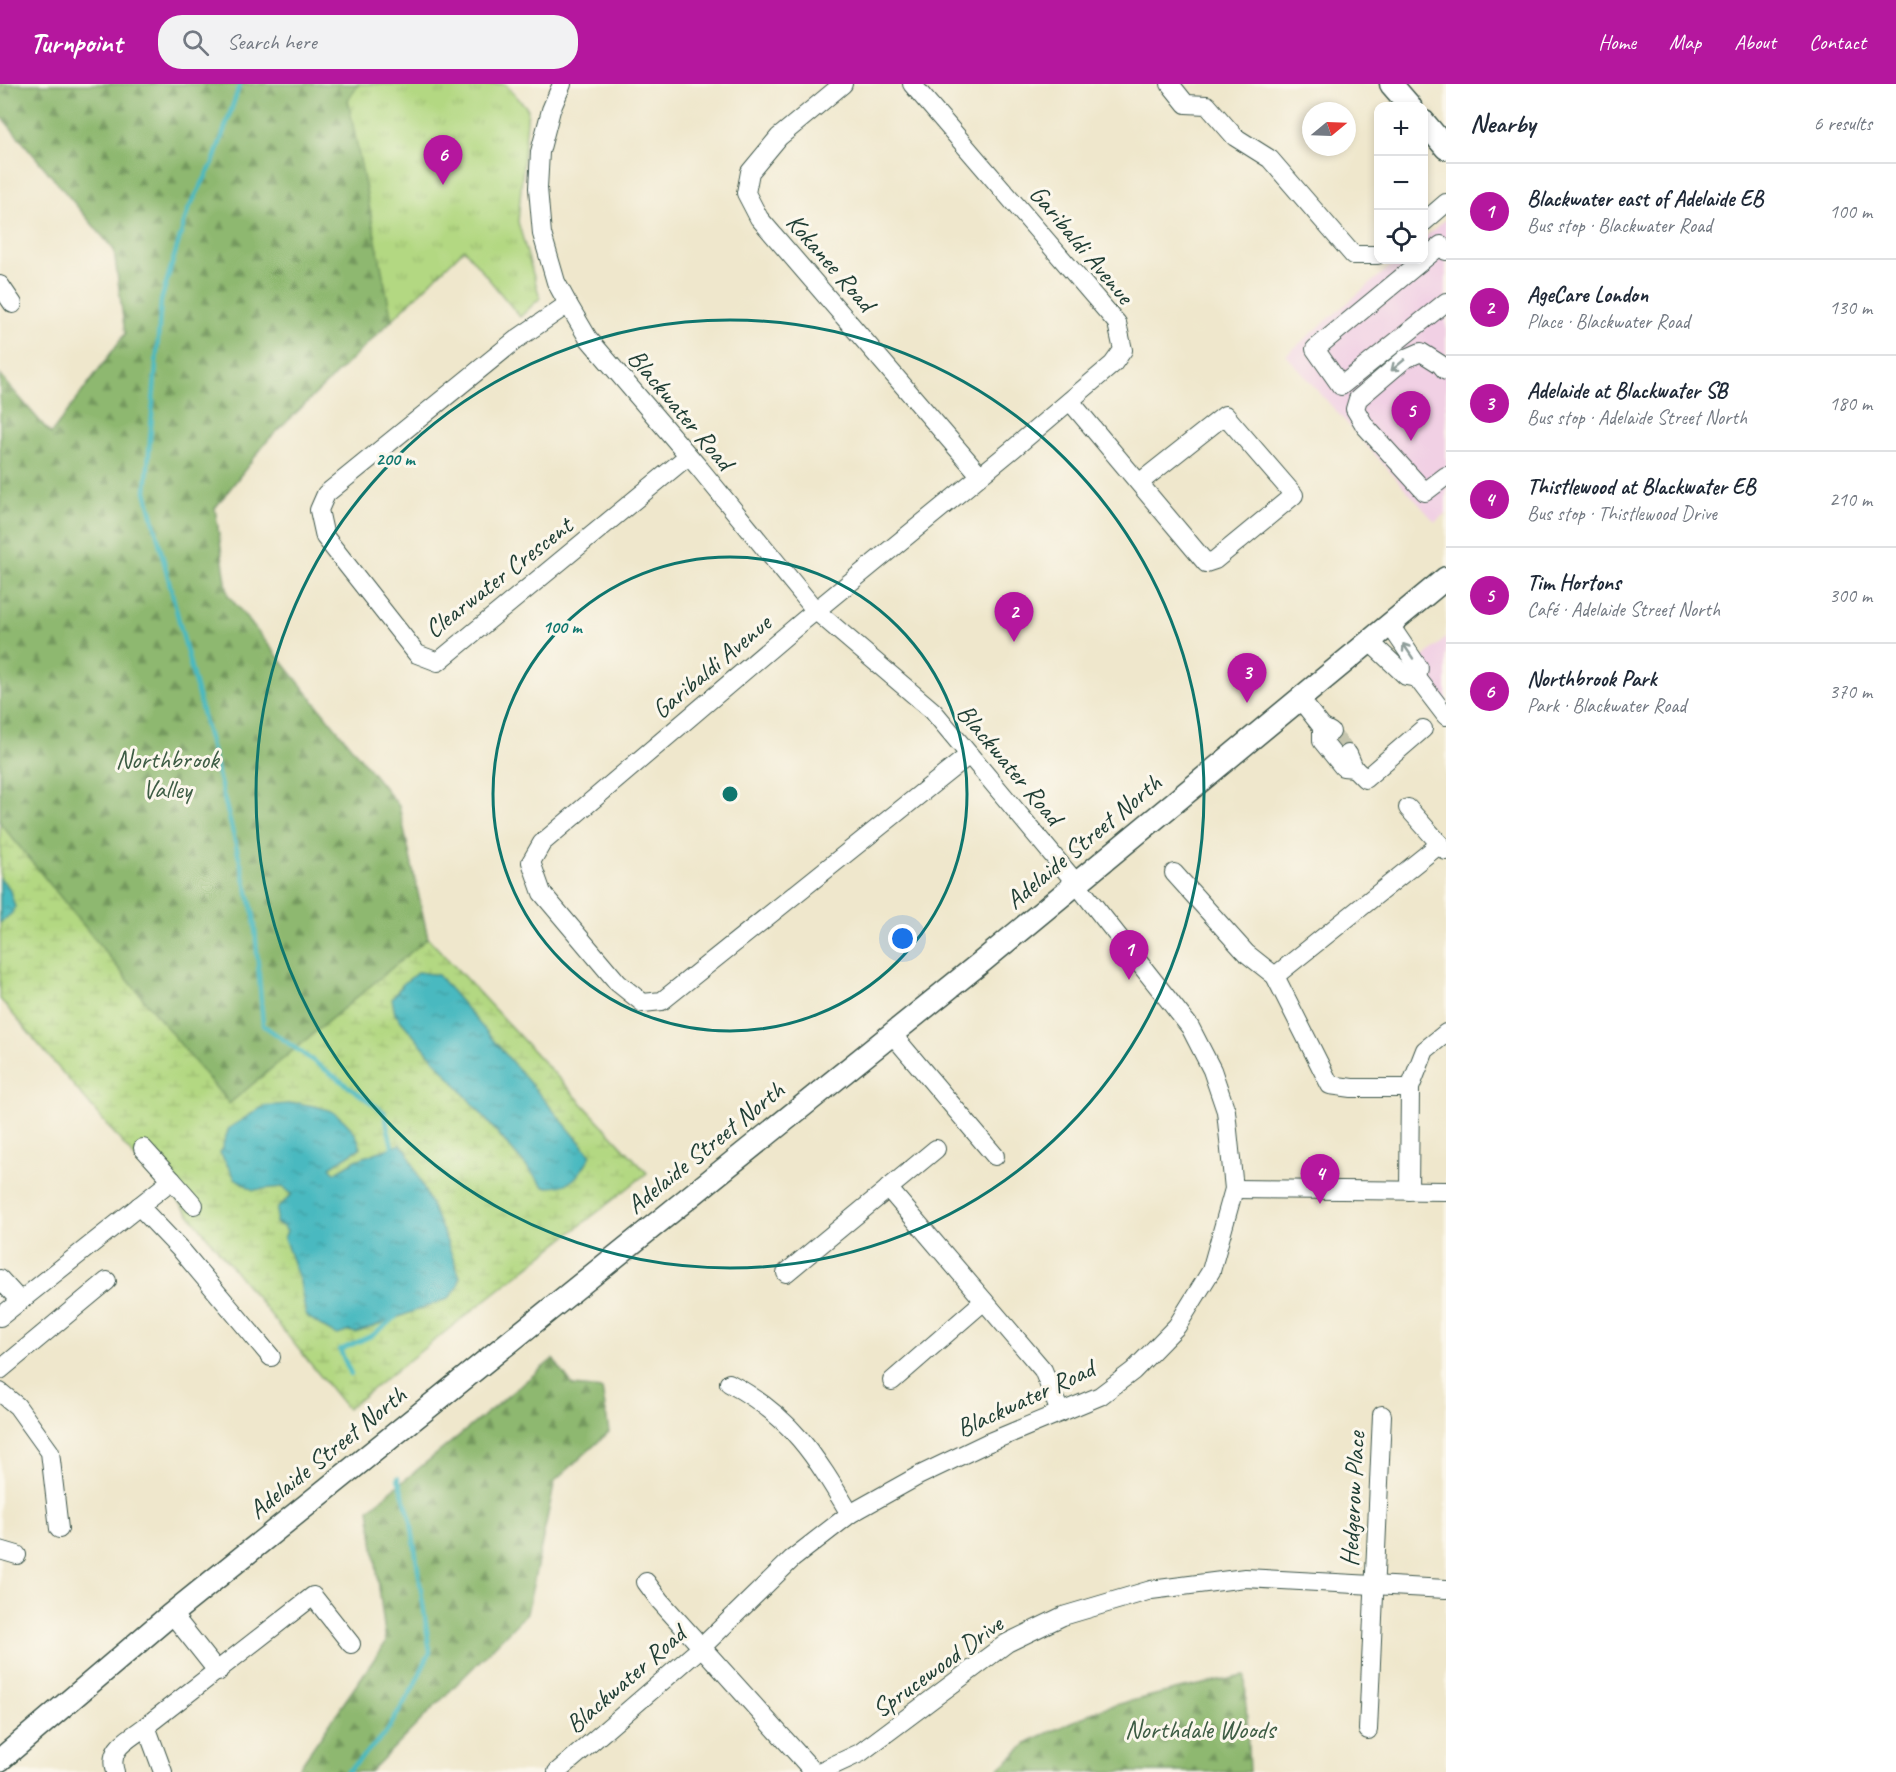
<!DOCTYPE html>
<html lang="en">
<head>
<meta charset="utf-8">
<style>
	:root { --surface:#fff; --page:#f2f2f3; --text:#1f2937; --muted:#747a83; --line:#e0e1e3; --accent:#b5179e }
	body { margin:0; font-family:Caveat,sans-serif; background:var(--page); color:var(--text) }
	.controls { position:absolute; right:18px; top:18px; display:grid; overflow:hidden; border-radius:12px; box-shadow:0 3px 9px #0003 }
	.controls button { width:54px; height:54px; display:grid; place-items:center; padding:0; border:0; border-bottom:2px solid var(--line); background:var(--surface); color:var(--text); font:30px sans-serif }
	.compass { position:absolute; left:1302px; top:18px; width:54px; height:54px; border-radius:50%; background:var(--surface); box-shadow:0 3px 9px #0003; rotate:71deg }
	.you { position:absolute; left:903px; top:855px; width:21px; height:21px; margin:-15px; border:4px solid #fff; border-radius:50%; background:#1a73e8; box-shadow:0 0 0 9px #1a73e833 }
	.badge { display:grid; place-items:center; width:39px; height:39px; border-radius:50%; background:var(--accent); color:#fff; font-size:20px; font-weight:700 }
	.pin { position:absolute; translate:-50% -50px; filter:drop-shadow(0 2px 3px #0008) }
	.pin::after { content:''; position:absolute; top:32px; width:21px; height:18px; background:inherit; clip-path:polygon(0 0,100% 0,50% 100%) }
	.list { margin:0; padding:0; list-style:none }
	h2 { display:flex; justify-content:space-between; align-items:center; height:78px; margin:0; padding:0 24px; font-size:26px }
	h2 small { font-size:20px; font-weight:400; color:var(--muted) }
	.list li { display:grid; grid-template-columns:39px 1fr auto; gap:18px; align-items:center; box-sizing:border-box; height:96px; padding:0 24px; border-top:2px solid var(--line) }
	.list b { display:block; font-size:22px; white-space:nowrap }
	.list p { margin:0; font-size:20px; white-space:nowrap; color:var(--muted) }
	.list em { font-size:20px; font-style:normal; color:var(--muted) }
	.icon { flex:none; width:33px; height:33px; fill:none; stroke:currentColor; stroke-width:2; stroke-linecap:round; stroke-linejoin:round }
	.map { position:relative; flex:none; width:1446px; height:1688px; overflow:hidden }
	header { display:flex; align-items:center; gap:36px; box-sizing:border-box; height:84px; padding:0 30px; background:var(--accent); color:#fff }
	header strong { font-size:28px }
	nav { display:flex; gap:33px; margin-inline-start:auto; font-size:21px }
	.search { width:420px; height:54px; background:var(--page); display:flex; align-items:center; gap:15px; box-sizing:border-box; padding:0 21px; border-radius:24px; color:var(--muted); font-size:22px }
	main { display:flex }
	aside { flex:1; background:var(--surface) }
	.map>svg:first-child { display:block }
	.built { fill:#f1d0e4 }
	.forest { fill:url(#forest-firs); stroke:#567a52; stroke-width:1.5 }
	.wetland { fill:url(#wetland-marsh); stroke:#698a5b; stroke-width:1.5 }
	.park { fill:url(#park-tufts); stroke:#698a5b; stroke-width:1.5 }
	.water { fill:url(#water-ripples); stroke:#347b7a; stroke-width:1.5 }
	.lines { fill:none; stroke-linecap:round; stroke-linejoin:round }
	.stream { stroke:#4ab9c0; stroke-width:4.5 }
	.minor-tunnel { stroke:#c5c5ae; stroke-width:18; stroke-dasharray:18 9; stroke-linecap:butt }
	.minor-casing { stroke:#3e564b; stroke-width:20 }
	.major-casing { stroke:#3e564b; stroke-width:25 }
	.minor { stroke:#fff; stroke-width:18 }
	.major { stroke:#fff; stroke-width:22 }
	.oneway { stroke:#8f9e9a }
	.ring { fill:none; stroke:#0f766e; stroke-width:3 }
	.labels { text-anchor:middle; stroke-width:6; stroke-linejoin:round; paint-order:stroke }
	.street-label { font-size:26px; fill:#1f3d34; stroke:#fbf7ec }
	.park-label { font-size:26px; fill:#3d5c44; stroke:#fbf7ec }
	.centre { fill:#0f766e; stroke:#fbf7ec; stroke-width:3 }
	.ring-label { font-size:18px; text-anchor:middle; font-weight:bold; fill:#0f766e; stroke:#fbf7ec; stroke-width:6; stroke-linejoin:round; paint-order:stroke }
</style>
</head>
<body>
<header>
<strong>Turnpoint</strong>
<div class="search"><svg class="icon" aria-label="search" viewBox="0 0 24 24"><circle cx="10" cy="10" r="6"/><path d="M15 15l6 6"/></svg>Search here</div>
<nav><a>Home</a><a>Map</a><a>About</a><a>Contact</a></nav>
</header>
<main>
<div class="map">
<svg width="1446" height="1688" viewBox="0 0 1446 1688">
	<defs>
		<pattern id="forest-firs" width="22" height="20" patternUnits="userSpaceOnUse" patternTransform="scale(1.5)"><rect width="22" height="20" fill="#8eb870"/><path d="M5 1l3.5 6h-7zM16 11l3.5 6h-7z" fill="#73975d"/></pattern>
		<pattern id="wetland-marsh" width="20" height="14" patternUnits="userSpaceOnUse" patternTransform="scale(1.5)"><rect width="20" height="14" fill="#b3d882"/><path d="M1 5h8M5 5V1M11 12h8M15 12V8" fill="none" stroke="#9aba71"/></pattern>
		<pattern id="park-tufts" width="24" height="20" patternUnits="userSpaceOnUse" patternTransform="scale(1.5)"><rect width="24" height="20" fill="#b3d882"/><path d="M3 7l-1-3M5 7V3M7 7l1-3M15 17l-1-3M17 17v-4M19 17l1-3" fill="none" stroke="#9aba71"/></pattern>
		<pattern id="water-ripples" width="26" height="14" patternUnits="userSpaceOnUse" patternTransform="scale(1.5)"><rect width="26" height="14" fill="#4ab9c0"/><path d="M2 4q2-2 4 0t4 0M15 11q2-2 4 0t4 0" fill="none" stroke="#3d989d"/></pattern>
	</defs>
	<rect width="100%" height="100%" fill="#fbf7ec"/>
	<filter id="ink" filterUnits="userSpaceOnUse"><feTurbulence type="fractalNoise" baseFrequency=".0167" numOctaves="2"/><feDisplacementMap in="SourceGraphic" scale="12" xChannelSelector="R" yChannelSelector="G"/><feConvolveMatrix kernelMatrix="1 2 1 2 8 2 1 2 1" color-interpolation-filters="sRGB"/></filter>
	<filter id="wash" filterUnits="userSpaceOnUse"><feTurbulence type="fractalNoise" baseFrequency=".008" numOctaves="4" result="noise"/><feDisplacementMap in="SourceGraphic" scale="24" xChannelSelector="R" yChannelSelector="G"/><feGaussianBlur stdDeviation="1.35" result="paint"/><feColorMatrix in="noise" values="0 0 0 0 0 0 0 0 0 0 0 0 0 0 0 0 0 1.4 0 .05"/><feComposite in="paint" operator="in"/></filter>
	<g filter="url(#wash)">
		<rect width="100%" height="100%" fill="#efe7cc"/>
		<!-- built -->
		<g class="built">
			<polygon points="1446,135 1446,429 1435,438 1286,271 1398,176 1424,176 1424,154"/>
			<polygon points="1446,554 1446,634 1406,588"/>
		</g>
		<!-- forest -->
		<g class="forest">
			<polygon points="0,0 359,0 348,16 392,236 268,356 215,424 228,511 399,722 428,854 229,1020 0,739 0,291 51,350 125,250 114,166 0,31"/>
			<polygon points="553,1275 573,1302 602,1305 609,1348 555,1397 527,1529 370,1688 296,1688 386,1558 369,1425"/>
			<polygon points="1245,1592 1249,1688 995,1688 1030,1657 1103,1624 1179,1605"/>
		</g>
		<!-- wetland -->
		<polygon class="wetland" points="0,739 229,1020 428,854 647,1089 347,1325 176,1114 152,1094 0,915"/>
		<!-- park -->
		<polygon class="park" points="359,0 505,0 528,25 518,138 540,214 520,233 464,165 392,236 348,16"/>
		<!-- water -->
		<g class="water">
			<polygon points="0,794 9,804 15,823 12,829 0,839"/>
			<path d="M418,888L438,891L591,1071C578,1094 571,1104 544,1103L395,930L392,915L402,901Z"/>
			<path d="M299,1019C310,1022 327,1023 336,1030C346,1037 360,1052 360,1064L330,1083L335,1089L356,1076L400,1060L407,1067L444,1150L460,1193L458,1203L449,1214L356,1249L349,1247L338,1251C325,1247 318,1238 306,1232L300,1198L284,1154L287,1147L284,1143L276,1139L277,1125L292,1110L283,1103L253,1106L235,1094L220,1069L229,1044L264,1022Z"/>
		</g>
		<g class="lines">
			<!-- stream -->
			<g class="stream">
				<polyline points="240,0 213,79 188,126 161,217 146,407 254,832 263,941 384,1028 393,1066"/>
				<polyline points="351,1290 340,1266 373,1251 395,1234 397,1227"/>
				<polyline points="347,1688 386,1649 413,1604 430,1568 411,1437 398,1394"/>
			</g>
		</g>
	</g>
	<g filter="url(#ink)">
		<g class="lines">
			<!-- minor-tunnel -->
			<polyline class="minor-tunnel" points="1333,652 1348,670"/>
			<!-- minor casing -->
			<g class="minor-casing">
				<g id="minor">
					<polyline points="843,0 779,53 750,88 746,109 759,134 980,391"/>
					<polyline points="912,0 1117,239 1123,266 1113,280 1013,365 803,537 542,759 531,778 542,809 618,899 643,919 662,917 969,671"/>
					<polyline points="1170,0 1186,20 1207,21 1235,53 1270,75 1353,171 1378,171"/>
					<polyline points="1424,138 1446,119"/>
					<polyline points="1446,167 1441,161 1315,265 1341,302 1446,218"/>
					<polyline points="0,201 13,220"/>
					<polyline points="568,220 517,255 326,410 319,426 325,453 417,570 438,578 688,372"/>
					<polyline points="1446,287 1440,280 1421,268 1405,275 1358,315 1355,325 1365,342 1425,408 1446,392"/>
					<polyline points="1070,317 1206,479 1215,476 1294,411 1225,331 1139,399"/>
					<polyline points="1390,541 1419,584 1417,594"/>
					<polyline points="1369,557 1406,592 1417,594 1446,632"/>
					<polyline points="1300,615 1322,643 1331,648"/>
					<polyline points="1322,643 1322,657 1343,683 1354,684 1348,670"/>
					<polyline points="1354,684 1365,695 1423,645"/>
					<polyline points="1408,724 1446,767"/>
					<polyline points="1174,789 1246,869 1275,892 1330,1001 1352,1004 1410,1004 1409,1107"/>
					<polyline points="1275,892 1440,760"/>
					<polyline points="892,950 995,1072"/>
					<polyline points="1410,1004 1425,966 1446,949"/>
					<polyline points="172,1096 194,1121"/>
					<polyline points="888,1104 1043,1286 1060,1328"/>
					<polyline points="1234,1105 1446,1107"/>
					<polyline points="139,1122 182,1167 271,1273"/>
					<polyline points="786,1189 936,1065"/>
					<polyline points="0,1195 20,1217"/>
					<polyline points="0,1233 172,1096 143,1064"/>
					<polyline points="0,1286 107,1197"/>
					<polyline points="892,1297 984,1217"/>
					<path d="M729,1299C791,1332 815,1371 850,1430"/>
					<polyline points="0,1308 17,1322 50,1368 59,1445"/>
					<polyline points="0,1466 17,1471"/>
					<polyline points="646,1498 660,1517 814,1688"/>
					<polyline points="172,1530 218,1588"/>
					<polyline points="1368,1646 1382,1331"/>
					<path d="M115,1688C107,1663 129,1656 146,1642"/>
					<polyline points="163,1688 146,1642 313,1512 351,1560"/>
					<polyline points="557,1688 703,1562 792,1475 850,1430 918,1392 987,1359 1100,1312 1133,1287 1177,1242 1211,1187 1234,1105 1226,1027 1212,986 1190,943 1076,799 933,627 816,527 700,385 588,254 568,220 556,198 542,150 538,104 540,68 551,26 562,0"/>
					<polyline points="819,1688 860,1669 1007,1559 1063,1532 1151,1506 1245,1494 1446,1505"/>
				</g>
			</g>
			<!-- major casing -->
			<g class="major-casing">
				<g id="major">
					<polyline points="1391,0 1410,22"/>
					<polyline points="1424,38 1446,64"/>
					<polyline points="0,1676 169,1532 984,876 1446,494"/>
				</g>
			</g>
			<!-- minor -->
			<use href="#minor" class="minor"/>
			<!-- major -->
			<use href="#major" class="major"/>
		</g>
		<!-- one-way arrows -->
		<defs><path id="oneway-shaft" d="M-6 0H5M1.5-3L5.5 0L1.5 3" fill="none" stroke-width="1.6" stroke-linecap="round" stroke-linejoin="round" transform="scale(1.5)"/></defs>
		<g class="oneway">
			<use href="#oneway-shaft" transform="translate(1398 281) rotate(140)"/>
			<use href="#oneway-shaft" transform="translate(1408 567) rotate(-124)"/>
		</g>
	</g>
	<!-- distance rings -->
	<g class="ring">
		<circle cx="730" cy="710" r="237"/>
		<circle cx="730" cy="710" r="474"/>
	</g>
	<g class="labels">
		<!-- street labels -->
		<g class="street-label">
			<text transform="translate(1082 160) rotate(50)" y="9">Garibaldi Avenue</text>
			<text transform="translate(831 178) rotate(49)" y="9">Kokanee Road</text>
			<text transform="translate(681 325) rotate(50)" y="9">Blackwater Road</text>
			<text transform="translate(498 493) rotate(-38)" y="9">Clearwater Crescent</text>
			<text transform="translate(711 582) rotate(-40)" y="9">Garibaldi Avenue</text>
			<text transform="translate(1010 680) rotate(50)" y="9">Blackwater Road</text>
			<text transform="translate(1083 757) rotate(-40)" y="9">Adelaide Street North</text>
			<text transform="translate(705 1063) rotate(-39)" y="9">Adelaide Street North</text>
			<text transform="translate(1025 1314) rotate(-25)" y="9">Blackwater Road</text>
			<text transform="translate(327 1368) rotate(-39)" y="9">Adelaide Street North</text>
			<text transform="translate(1352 1415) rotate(-87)" y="9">Hedgerow Place</text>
			<text transform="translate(937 1582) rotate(-36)" y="9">Sprucewood Drive</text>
			<text transform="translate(625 1595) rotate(-41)" y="9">Blackwater Road</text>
		</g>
		<!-- park labels -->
		<g class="park-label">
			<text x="167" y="684">Northbrook<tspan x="167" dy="30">Valley</tspan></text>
			<text x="1200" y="1654">Northdale Woods</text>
		</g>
	</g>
	<circle cx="730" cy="710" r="9" class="centre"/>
	<g class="ring-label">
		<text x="395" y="381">200 m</text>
		<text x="562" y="549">100 m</text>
	</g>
</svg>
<div class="controls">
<button>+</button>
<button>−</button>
<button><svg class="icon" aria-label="locate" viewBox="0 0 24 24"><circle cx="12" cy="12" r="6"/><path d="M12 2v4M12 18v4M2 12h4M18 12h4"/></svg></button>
</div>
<svg class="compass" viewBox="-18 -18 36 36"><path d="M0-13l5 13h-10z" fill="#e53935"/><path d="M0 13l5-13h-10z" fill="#747a83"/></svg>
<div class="you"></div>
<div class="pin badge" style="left:1129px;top:896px">1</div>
<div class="pin badge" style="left:1014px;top:558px">2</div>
<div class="pin badge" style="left:1247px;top:619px">3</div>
<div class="pin badge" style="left:1320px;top:1120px">4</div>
<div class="pin badge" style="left:1411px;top:357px">5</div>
<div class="pin badge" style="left:443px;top:101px">6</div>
</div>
<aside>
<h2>Nearby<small>6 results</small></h2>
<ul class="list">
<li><span class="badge">1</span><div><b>Blackwater east of Adelaide EB</b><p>Bus stop · Blackwater Road</p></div><em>100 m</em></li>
<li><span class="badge">2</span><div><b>AgeCare London</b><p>Place · Blackwater Road</p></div><em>130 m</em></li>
<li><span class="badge">3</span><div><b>Adelaide at Blackwater SB</b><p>Bus stop · Adelaide Street North</p></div><em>180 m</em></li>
<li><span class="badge">4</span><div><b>Thistlewood at Blackwater EB</b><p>Bus stop · Thistlewood Drive</p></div><em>210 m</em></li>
<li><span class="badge">5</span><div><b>Tim Hortons</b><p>Café · Adelaide Street North</p></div><em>300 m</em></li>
<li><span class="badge">6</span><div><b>Northbrook Park</b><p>Park · Blackwater Road</p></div><em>370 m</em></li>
</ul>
</aside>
</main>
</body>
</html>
